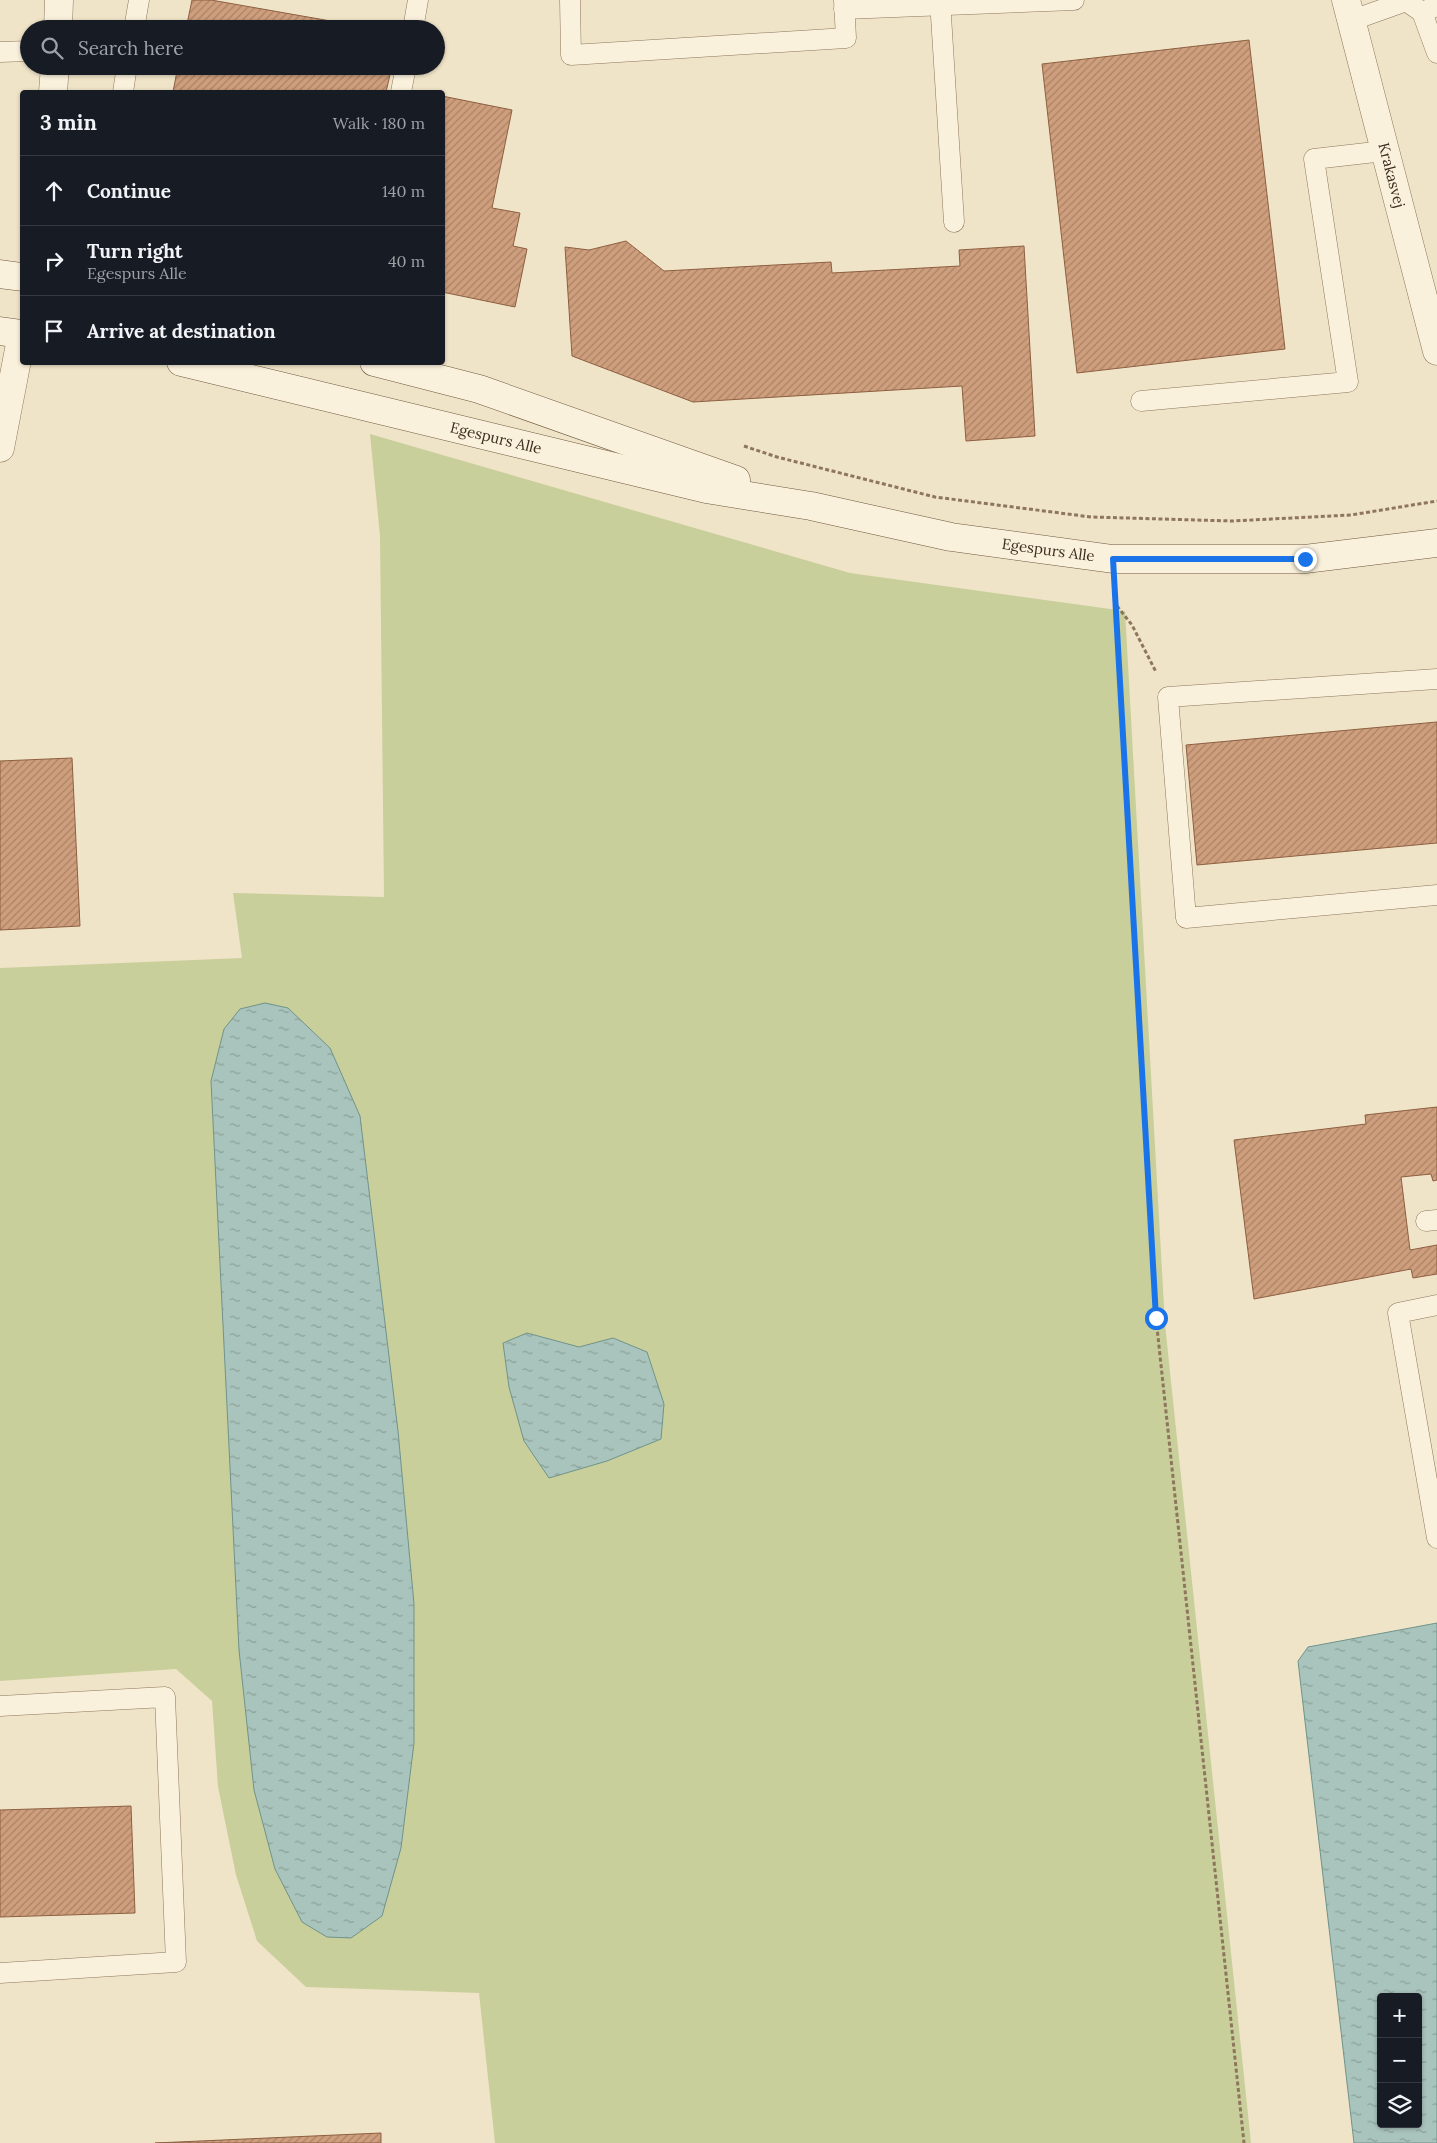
<!DOCTYPE html>
<html lang="en">
<head>
<meta charset="utf-8">
<style>
	:root { --surface:#171b24; --page:#20242c; --text:#f1f3f6; --muted:#9ea1a6; --line:#363941 }
	body { margin:0; font-family:Lora,serif; background:var(--page); color:var(--text) }
	.controls { position:absolute; right:15px; bottom:15px; display:grid; overflow:hidden; border-radius:5px; box-shadow:0 1px 4px #0004 }
	.controls button { width:45px; height:45px; display:grid; place-items:center; padding:0; border:0; border-bottom:1px solid var(--line); background:var(--surface); color:var(--text); font:25px sans-serif }
	.stop { position:absolute; width:15px; height:15px; margin:-11px; border:4px solid #1a73e8; border-radius:50%; background:#fff }
	.stop.end { background:#1a73e8; border-color:#fff; box-shadow:0 1px 5px #0008 }
	.list { margin:0; padding:0; list-style:none }
	h2 { display:flex; justify-content:space-between; align-items:center; height:65px; margin:0; padding:0 20px; font-size:21px }
	h2 small { font-size:16px; font-weight:400; color:var(--muted) }
	.list li { display:grid; grid-template-columns:32px 1fr auto; gap:15px; align-items:center; box-sizing:border-box; height:70px; padding:0 20px; border-top:1px solid var(--line) }
	.list b { display:block; font-size:19px; white-space:nowrap }
	.list p { margin:0; font-size:16px; white-space:nowrap; color:var(--muted) }
	.list em { font-size:16px; font-style:normal; color:var(--muted) }
	.icon { flex:none; width:28px; height:28px; fill:none; stroke:currentColor; stroke-width:2; stroke-linecap:round; stroke-linejoin:round }
	.map { position:relative; flex:none; width:1437px; height:2143px; overflow:hidden }
	.search { position:absolute; background:var(--surface); box-shadow:0 1px 4px #0004; left:20px; top:20px; width:425px; height:55px; display:flex; align-items:center; gap:12px; box-sizing:border-box; padding:0 18px; border-radius:28px; color:var(--muted); font-size:19px }
	.panel { position:absolute; background:var(--surface); box-shadow:0 1px 4px #0004; left:20px; top:90px; width:425px; height:275px; border-radius:5px }
	.map>svg:first-child { display:block }
	.grass { fill:#c9cf9b }
	.water { fill:url(#water-ripples); stroke:#6f938a; fill-rule:evenodd }
	.building { fill:url(#building-hatch); stroke:#8d5f41 }
	.lines { fill:none; stroke-linecap:round; stroke-linejoin:round }
	.lane-casing { stroke:#8d765c; stroke-width:21 }
	.street-casing { stroke:#8d765c; stroke-width:29 }
	.secondary-casing { stroke:#6f573f; stroke-width:29 }
	.path { stroke:#8d765c; stroke-width:3; stroke-dasharray:4 2.5; stroke-linecap:butt }
	.lane { stroke:#faf1dc; stroke-width:20 }
	.street { stroke:#faf1dc; stroke-width:28 }
	.secondary { stroke:#faf1dc; stroke-width:28 }
	.route { stroke:#1a73e8; stroke-width:6 }
	.labels { text-anchor:middle; stroke-width:4.5; stroke-linejoin:round; paint-order:stroke }
	.street-label { font-size:15px; fill:#3d2e20; stroke:#f7eed8 }
</style>
</head>
<body>
<div class="map">
<svg width="1437" height="2143" viewBox="0 0 1437 2143">
	<defs>
		<pattern id="water-ripples" width="26" height="14" patternUnits="userSpaceOnUse" patternTransform="scale(1.25)"><rect width="26" height="14" fill="#a9c4bc"/><path d="M2 4q2-2 4 0t4 0M15 11q2-2 4 0t4 0" fill="none" stroke="#8ba098"/></pattern>
		<pattern id="building-hatch" width="6" height="6" patternUnits="userSpaceOnUse" patternTransform="scale(1.25)"><rect width="6" height="6" fill="#cf9f7d"/><path d="M-1 1l2-2M0 6l6-6M5 7l2-2" fill="none" stroke="#a98266"/></pattern>
	</defs>
	<rect width="100%" height="100%" fill="#f0e4c8"/>
	<!-- grass -->
	<polygon class="grass" points="370,434 850,573 1125,611 1165,1324 1251,2143 495,2143 479,1993 306,1987 257,1941 236,1875 218,1787 212,1701 176,1669 0,1681 0,968 242,958 233,893 384,897 380,536"/>
	<!-- water -->
	<g class="water">
		<polygon points="265,1003 288,1008 330,1048 360,1116 398,1431 414,1604 414,1743 401,1848 382,1916 351,1938 327,1937 302,1922 275,1869 254,1790 239,1650 211,1081 224,1029 240,1009"/>
		<polygon points="527,1333 579,1347 613,1338 647,1352 664,1404 661,1439 607,1461 549,1478 524,1441 509,1387 503,1343"/>
		<path d="M1437,1623V2143H1354L1298,1661L1308,1647ZM1381,1997H1418V2124H1381Z"/>
	</g>
	<!-- building -->
	<g class="building">
		<polygon points="192,0 211,0 376,29 186,29"/>
		<polygon points="1249,40 1285,349 1077,373 1042,64"/>
		<polygon points="178,66 392,66 386,92 173,92"/>
		<polygon points="442,96 512,110 492,208 520,213 513,246 527,249 515,307 442,292"/>
		<polygon points="626,241 664,271 831,262 832,273 960,266 959,250 1024,246 1035,436 966,441 962,386 693,402 572,356 565,247 589,250"/>
		<polygon points="1437,722 1437,843 1197,865 1186,745"/>
		<polygon points="72,758 80,926 0,930 0,761"/>
		<polygon points="1437,1107 1437,1180 1433,1181 1431,1174 1401,1177 1410,1250 1437,1245 1437,1274 1413,1278 1411,1269 1254,1299 1234,1140 1366,1124 1365,1115"/>
		<polygon points="131,1806 135,1913 0,1917 0,1810"/>
		<polygon points="381,2133 381,2143 155,2143"/>
	</g>
	<g class="lines">
		<!-- lane casing -->
		<g class="lane-casing">
			<g id="lane">
				<polyline points="570,0 571,55 846,38 844,0"/>
				<polyline points="940,0 954,222"/>
				<polyline points="844,9 1074,0"/>
				<polyline points="1422,12 1437,53"/>
				<polyline points="1350,21 1406,1 1422,12 1437,6"/>
				<polyline points="134,29 139,0"/>
				<polyline points="413,29 418,0"/>
				<polyline points="0,52 29,51"/>
				<polyline points="123,92 127,66"/>
				<polyline points="401,92 406,66"/>
				<polyline points="1141,401 1348,382 1314,159 1384,151"/>
				<polyline points="1437,679 1168,697 1186,918 1437,895"/>
				<polyline points="1426,1221 1437,1220"/>
				<polyline points="1437,1305 1398,1313 1437,1538"/>
				<polyline points="0,1706 165,1697 176,1962 0,1973"/>
			</g>
		</g>
		<!-- street casing -->
		<g class="street-casing">
			<g id="street">
				<path id="s1" d="M1346,0L1437,351"/>
				<polyline points="58,29 59,0"/>
				<polyline points="53,92 55,66"/>
				<polyline points="0,448 22,334"/>
			</g>
		</g>
		<!-- secondary casing -->
		<g class="secondary-casing">
			<g id="secondary">
				<polyline points="0,274 22,277"/>
				<polyline points="0,331 22,334"/>
				<path id="s2" d="M181,362L706,489L811,506L951,537L1113,559H1305L1437,543"/>
				<polyline points="374,362 479,389 736,480"/>
			</g>
		</g>
		<!-- path -->
		<g class="path">
			<polyline points="744,446 777,457 935,497 1091,517 1232,521 1351,515 1437,501"/>
			<polyline points="1115,592 1156,1318 1244,2143"/>
			<polyline points="1117,606 1132,625 1156,672"/>
		</g>
		<!-- lane -->
		<use href="#lane" class="lane"/>
		<!-- street -->
		<use href="#street" class="street"/>
		<!-- secondary -->
		<use href="#secondary" class="secondary"/>
	</g>
	<g class="lines">
		<!-- route -->
		<polyline class="route" points="1156,1318 1113,559 1305,559"/>
	</g>
	<g class="labels">
		<!-- street labels -->
		<g class="street-label">
			<text dy="5" stroke="none"><textPath href="#s1" startOffset="181">Krakasvej</textPath></text>
			<text dy="5" stroke="none"><textPath href="#s2" startOffset="324">Egespurs Alle</textPath></text>
			<text dy="5" stroke="none"><textPath href="#s2" startOffset="888">Egespurs Alle</textPath></text>
		</g>
	</g>
</svg>
<div class="controls">
<button>+</button>
<button>−</button>
<button><svg class="icon" aria-label="layers" viewBox="0 0 24 24"><path d="M12 4l9 5-9 5-9-5zM3 14l9 5 9-5"/></svg></button>
</div>
<div class="stop" style="left:1156px;top:1318px"></div>
<div class="stop end" style="left:1305px;top:559px"></div>
<div class="search"><svg class="icon" aria-label="search" viewBox="0 0 24 24"><circle cx="10" cy="10" r="6"/><path d="M15 15l6 6"/></svg>Search here</div>
<section class="panel">
<h2>3 min<small>Walk · 180 m</small></h2>
<ul class="list">
<li><svg class="icon" aria-label="ahead" viewBox="0 0 24 24"><path d="M12 20V5M6 11l6-6 6 6"/></svg><div><b>Continue</b></div><em>140 m</em></li>
<li><svg class="icon" aria-label="right" viewBox="0 0 24 24"><path d="M7 20v-9h11M14 6l5 5-5 5"/></svg><div><b>Turn right</b><p>Egespurs Alle</p></div><em>40 m</em></li>
<li><svg class="icon" aria-label="arrive" viewBox="0 0 24 24"><path d="M6 21V4h12l-3 4 3 4H6"/></svg><div><b>Arrive at destination</b></div></li>
</ul>
</section>
</div>
</body>
</html>
